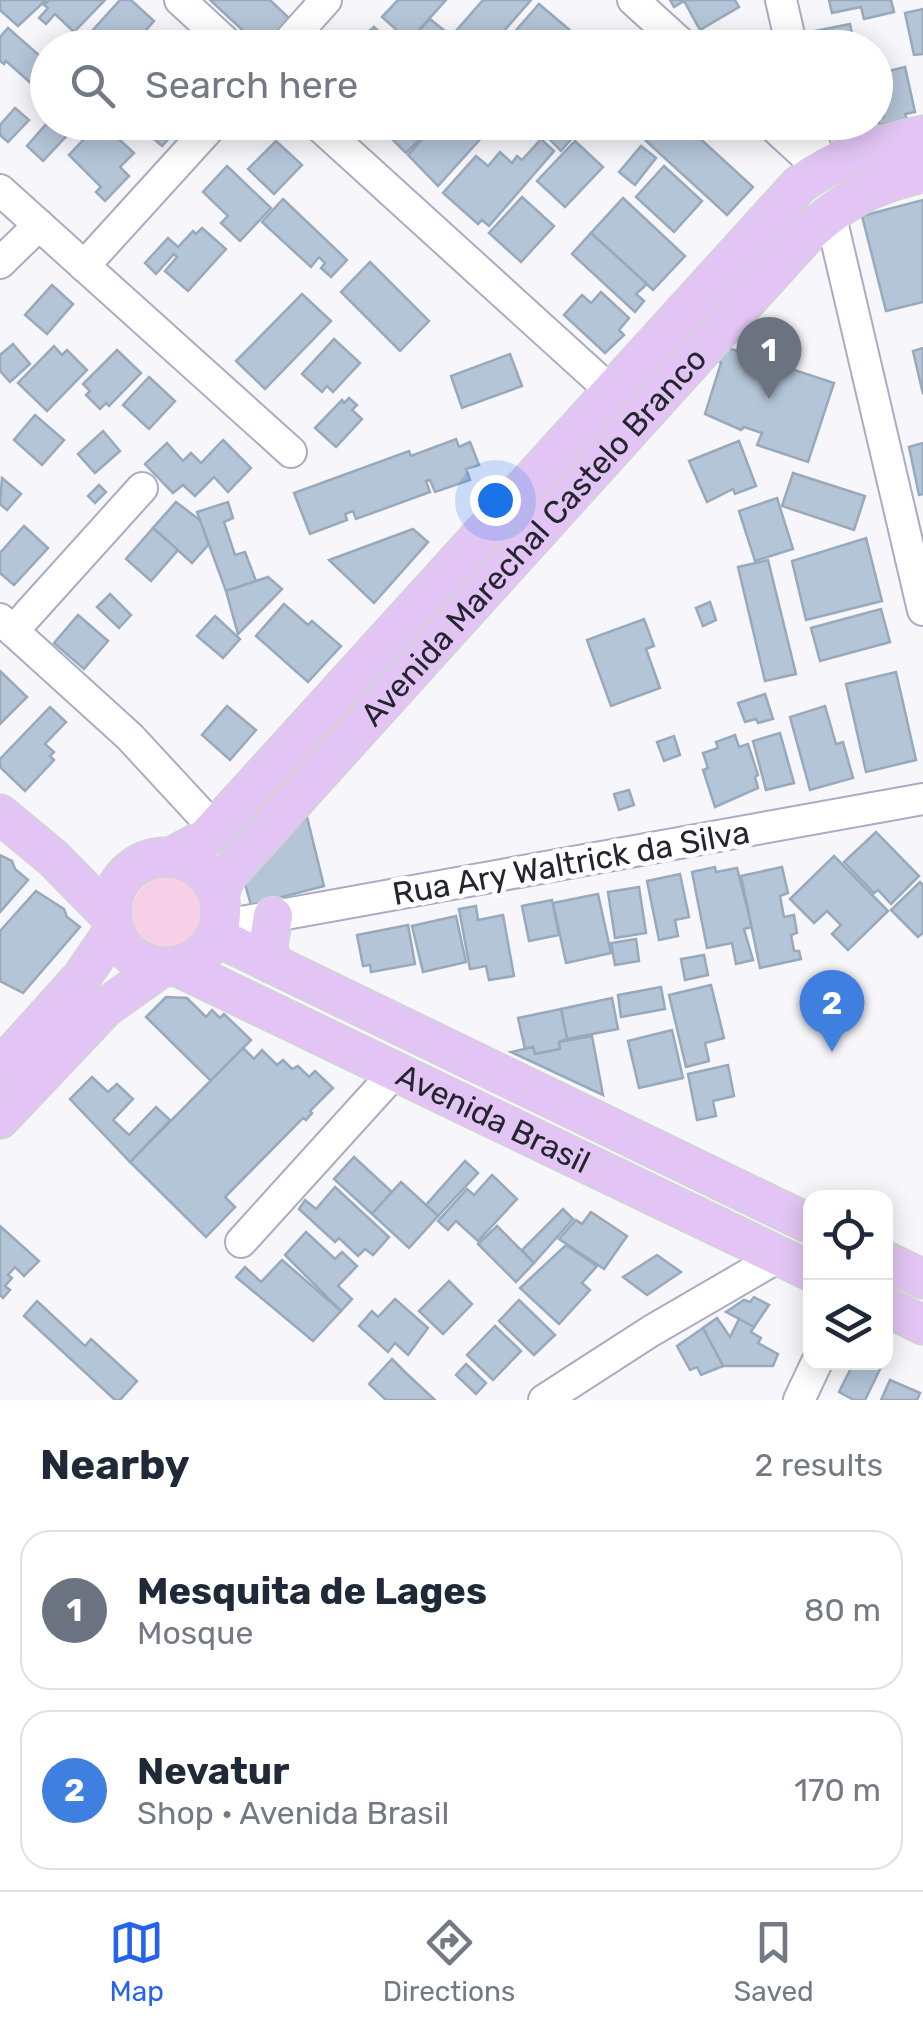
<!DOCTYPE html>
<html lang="en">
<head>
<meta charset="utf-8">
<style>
	:root { --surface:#fff; --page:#f6f6f7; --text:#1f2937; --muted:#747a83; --line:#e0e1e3; --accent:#2563eb }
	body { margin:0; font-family:Rubik,sans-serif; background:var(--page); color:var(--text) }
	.controls { position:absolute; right:30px; bottom:30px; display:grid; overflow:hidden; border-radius:20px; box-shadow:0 5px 25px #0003 }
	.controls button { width:90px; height:90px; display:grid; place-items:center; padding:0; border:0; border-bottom:2px solid var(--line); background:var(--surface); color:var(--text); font:50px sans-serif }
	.you { position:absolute; left:495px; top:500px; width:35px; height:35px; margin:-25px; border:8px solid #fff; border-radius:50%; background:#1a73e8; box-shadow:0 0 0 15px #1a73e833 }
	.badge { display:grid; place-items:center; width:65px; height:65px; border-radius:50%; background:var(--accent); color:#fff; font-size:32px; font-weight:700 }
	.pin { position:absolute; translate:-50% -82px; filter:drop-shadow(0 2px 5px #0008) }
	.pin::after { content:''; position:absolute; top:52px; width:35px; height:30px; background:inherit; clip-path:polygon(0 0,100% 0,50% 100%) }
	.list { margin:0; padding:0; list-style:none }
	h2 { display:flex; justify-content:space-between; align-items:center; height:130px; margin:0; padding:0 40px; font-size:42px }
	h2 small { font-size:32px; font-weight:400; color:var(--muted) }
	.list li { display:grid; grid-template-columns:65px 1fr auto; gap:30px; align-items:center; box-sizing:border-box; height:160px; margin:0 20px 20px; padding:0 20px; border:2px solid var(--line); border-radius:30px }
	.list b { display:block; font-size:38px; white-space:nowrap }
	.list p { margin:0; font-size:32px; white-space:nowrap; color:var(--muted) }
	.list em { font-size:32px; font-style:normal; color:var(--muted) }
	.icon { flex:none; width:55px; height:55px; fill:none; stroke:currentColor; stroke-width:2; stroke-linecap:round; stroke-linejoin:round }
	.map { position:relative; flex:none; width:923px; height:1400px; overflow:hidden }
	.search { position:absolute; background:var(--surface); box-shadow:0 5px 25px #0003; left:30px; right:30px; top:30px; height:110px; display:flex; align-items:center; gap:25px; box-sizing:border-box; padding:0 35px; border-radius:55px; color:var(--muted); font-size:38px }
	.sheet { height:490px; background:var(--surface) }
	nav { display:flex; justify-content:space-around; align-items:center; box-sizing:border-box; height:140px; border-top:2px solid var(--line); background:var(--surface); font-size:28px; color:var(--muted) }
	nav a { display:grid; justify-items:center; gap:5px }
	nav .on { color:var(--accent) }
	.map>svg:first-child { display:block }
	.green { fill:#f7d0e7 }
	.building { fill:#b4c5d8; stroke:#98a9bc; stroke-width:2.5 }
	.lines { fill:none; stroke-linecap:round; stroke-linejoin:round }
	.minor-casing { stroke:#aaacc3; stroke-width:34 }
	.major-casing { stroke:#d3d3d5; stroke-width:41 }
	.minor { stroke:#fff; stroke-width:30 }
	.major { stroke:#e2c5f4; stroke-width:38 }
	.labels { text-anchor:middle; stroke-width:10; stroke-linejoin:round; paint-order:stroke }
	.street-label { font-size:32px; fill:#24252e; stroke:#fff }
</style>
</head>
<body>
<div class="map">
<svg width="923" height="1400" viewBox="0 0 923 1400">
	<rect width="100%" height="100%" fill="#f6f6fb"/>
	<!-- green -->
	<circle class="green" cx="169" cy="914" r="38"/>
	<!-- building -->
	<g class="building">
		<polygon points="0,0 46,0 18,26 0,10"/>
		<polygon points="49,0 105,0 74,32 55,14 46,24 39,18 48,8 44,5"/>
		<polygon points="120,0 131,0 154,21 130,48 87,48 82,42"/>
		<polygon points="210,0 270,0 290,19 262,48"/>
		<polygon points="398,0 446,0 409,41 382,17"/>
		<polygon points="483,0 531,0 489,48 441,48"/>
		<polygon points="670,0 735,0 739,7 700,30 684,1 674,7"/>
		<polygon points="829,0 891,0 894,12 864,19 861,7 832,13"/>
		<polygon points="539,4 579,38 571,48 526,48 512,35"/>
		<polygon points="923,9 923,54 914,55 905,13"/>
		<polygon points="430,19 451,36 441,48 418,32"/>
		<polygon points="850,24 855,48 819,48 815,31"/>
		<polygon points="374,27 396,48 352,46"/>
		<polygon points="8,28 48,63 48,72 34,86 6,61 4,64 0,61 0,37"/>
		<polygon points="153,34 168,48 140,48"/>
		<polygon points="905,67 915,112 905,114 907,119 879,125 878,118 884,117 876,74"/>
		<polygon points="15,108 29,120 8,142 0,135 0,125"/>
		<polygon points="48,122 68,122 74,128 43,161 27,146"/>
		<polygon points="100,122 134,153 120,167 129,176 105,201 96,192 101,187 69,155"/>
		<polygon points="142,122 159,122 172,135 162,146 139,126"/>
		<polygon points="391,122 411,122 424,135 406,153 385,132 393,124"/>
		<polygon points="438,122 468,122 483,136 438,186 408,155"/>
		<polygon points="533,122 586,122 561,151"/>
		<polygon points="664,122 682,122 753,187 727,215 646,141"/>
		<polygon points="541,139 554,151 489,226 482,220 478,224 443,193 476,156 488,166 500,152 512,163 517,156 522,160"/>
		<polygon points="276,141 302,165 274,194 248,169"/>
		<polygon points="575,141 603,167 565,207 537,181"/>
		<polygon points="641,146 656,158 635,185 619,172"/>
		<polygon points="227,166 271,208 240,241 221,223 228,216 203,192"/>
		<polygon points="664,166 702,201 674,232 636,197"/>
		<polygon points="522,197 554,226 521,262 489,233"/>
		<polygon points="623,198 685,256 653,290 591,233"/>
		<polygon points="283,199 347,260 331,277 321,268 325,263 319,257 311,267 262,222"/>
		<polygon points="923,200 923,302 886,311 862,216"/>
		<polygon points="202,228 226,249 188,291 165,271 177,257 174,254 156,274 145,263 168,238 178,247 193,231 196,234"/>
		<polygon points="591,233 647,284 636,294 644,301 635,312 572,254"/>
		<polygon points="370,262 429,321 400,351 341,292"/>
		<polygon points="52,285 73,304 47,334 25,315"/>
		<polygon points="601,292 629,318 619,330 624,335 605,353 564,315 582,295 591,303"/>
		<polygon points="302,294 331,321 265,389 236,361"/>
		<polygon points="334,339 360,363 333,392 327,386 322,392 302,374"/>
		<polygon points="13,344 30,364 10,382 0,371 0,355"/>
		<polygon points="54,346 62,355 67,350 87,370 47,411 18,383"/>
		<polygon points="725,347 834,383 808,462 757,445 762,433 744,427 741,430 705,414 721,363 717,359"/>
		<polygon points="923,348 923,394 913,351"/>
		<polygon points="117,350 141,373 109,406 106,403 100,409 86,395 90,391 83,384"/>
		<polygon points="510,354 522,386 462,408 451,376"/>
		<polygon points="149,377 175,401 149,429 123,405"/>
		<polygon points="349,398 357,405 352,410 362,419 336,447 315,428 342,400 344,403"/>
		<polygon points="35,415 64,440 42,465 14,440"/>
		<polygon points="103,431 120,451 95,473 78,454"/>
		<polygon points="456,439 459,447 470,442 479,465 466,469 470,480 435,492 430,480 426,481 430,492 356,519 353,511 345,514 347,520 310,534 294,493 409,451 411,456"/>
		<polygon points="223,440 251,468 228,492 214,477 195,496 183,485 173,493 145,464 167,443 183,461 191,453 201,463"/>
		<polygon points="739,441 756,486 735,494 733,489 707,502 689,461"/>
		<polygon points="923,443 923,494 919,495 909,447"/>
		<polygon points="793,473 865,496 854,530 782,506"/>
		<polygon points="2,478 21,494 7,510 0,504"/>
		<polygon points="99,485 106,492 95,503 88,496"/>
		<polygon points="777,498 793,549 755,561 739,511"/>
		<polygon points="176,502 201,521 209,544 192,563 153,528"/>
		<polygon points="228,502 233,518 224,522 235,555 245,552 256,581 226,591 197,512"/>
		<polygon points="24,526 48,548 14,585 0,573 0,553"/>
		<polygon points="153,528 178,550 151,581 126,559"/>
		<polygon points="413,529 428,542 374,603 329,560"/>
		<polygon points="866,538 882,601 806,620 792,561"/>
		<polygon points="768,560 796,674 765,681 738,567"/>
		<polygon points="268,577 282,589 238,634 226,591"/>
		<polygon points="110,594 131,615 119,628 97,607"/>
		<polygon points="710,602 716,620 703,626 696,608"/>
		<polygon points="284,604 308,625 312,621 341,646 308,682 256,636"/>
		<polygon points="881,609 890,642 820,661 811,628"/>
		<polygon points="78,615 108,641 84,669 54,643"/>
		<polygon points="215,616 240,639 223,658 197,636"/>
		<polygon points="644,619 654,646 646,649 660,688 611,706 587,640"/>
		<polygon points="0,671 27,697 0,724"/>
		<polygon points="896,672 916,760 866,772 846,684"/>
		<polygon points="765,694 773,719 758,723 756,719 745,722 738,703"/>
		<polygon points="227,706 256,730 230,760 202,735"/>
		<polygon points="825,706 836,744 843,742 853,778 810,790 790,717"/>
		<polygon points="50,707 66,722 45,744 54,752 50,756 54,760 25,791 0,767 0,759"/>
		<polygon points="780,733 794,783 766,790 753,741"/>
		<polygon points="735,735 739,747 748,744 758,775 755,777 758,788 715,807 703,770 708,768 703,753 718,748 716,742"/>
		<polygon points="674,736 680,755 664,761 657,742"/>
		<polygon points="629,790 634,805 619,810 614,794"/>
		<polygon points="307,817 324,886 251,905 243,877"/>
		<polygon points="876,832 919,876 891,904 878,890 874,893 844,862"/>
		<polygon points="0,855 12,861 15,869 28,880 0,912"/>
		<polygon points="834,856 888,911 848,950 832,934 841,925 827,911 814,923 790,899"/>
		<polygon points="715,867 716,872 737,868 752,927 744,929 753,960 736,964 732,943 707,948 692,872"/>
		<polygon points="782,867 788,893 780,896 784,917 794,915 797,933 791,935 794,951 799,951 801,959 760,968 741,876"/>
		<polygon points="680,874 689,917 675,920 678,936 659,940 647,881"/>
		<polygon points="920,882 923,885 923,933 918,937 891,910"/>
		<polygon points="639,887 646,933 615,938 608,892"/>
		<polygon points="36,891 64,909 67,917 80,927 23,993 0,981 0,931"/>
		<polygon points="598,894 611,953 566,963 553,903"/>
		<polygon points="552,900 559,935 529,941 522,906"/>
		<polygon points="476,906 478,920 503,915 514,976 489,980 486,966 470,969 459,909"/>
		<polygon points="456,916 466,962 423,972 412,926"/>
		<polygon points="408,925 415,964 371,972 370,965 363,966 357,935"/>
		<polygon points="636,939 639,961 615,965 611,943"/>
		<polygon points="704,955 708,975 685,980 681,959"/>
		<polygon points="711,985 724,1038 705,1043 709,1061 686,1067 669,995"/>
		<polygon points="661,987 665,1009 621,1017 618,995"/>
		<polygon points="166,997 187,998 206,1017 212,1010 220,1018 224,1014 251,1040 211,1081 146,1017"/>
		<polygon points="612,998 618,1029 567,1039 561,1009"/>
		<polygon points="561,1009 567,1039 559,1042 560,1049 535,1054 533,1047 525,1049 518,1018"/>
		<polygon points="672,1030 683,1078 639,1088 628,1041"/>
		<polygon points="592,1036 603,1095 511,1052 533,1047 535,1054 560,1049 559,1042"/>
		<polygon points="243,1048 254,1059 262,1050 277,1065 283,1060 292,1069 298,1066 309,1077 315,1071 333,1088 310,1111 312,1113 306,1120 303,1118 225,1197 235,1207 206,1237 130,1162"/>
		<polygon points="728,1065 734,1096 713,1101 716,1116 697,1120 688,1074"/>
		<polygon points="92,1077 108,1092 117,1084 133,1099 113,1120 129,1135 156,1107 170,1120 130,1162 70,1099"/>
		<polygon points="354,1157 392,1192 372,1214 334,1179"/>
		<polygon points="465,1161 478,1173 438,1216 426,1205"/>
		<polygon points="492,1175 517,1199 478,1241 456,1221 448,1230 438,1221 467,1189 474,1195"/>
		<polygon points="401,1182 438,1216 409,1248 372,1214"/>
		<polygon points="335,1187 389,1237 373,1255 365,1249 358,1256 339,1238 335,1242 299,1209 305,1200 316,1209"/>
		<polygon points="563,1209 573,1219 534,1263 522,1250"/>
		<polygon points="591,1212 627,1236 604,1269 559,1239 576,1220 582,1224"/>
		<polygon points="0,1226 39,1261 24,1276 15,1267 8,1275 12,1278 5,1286 10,1290 3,1298 0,1295"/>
		<polygon points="497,1226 534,1263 516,1282 478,1244"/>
		<polygon points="306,1232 335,1259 342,1252 357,1266 338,1286 352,1299 341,1311 285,1255"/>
		<polygon points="566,1245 597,1266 582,1283 590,1290 559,1324 520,1288"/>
		<polygon points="657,1255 681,1272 647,1295 623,1277"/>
		<polygon points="282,1260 341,1311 313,1341 236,1277 245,1267 261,1282"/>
		<polygon points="449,1281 472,1304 443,1334 419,1311"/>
		<polygon points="754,1297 769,1305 754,1327 726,1312 744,1300 750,1302"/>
		<polygon points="395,1299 428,1328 408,1355 395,1343 388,1352 359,1326 372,1311 378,1317"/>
		<polygon points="519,1300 555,1335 534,1355 499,1321"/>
		<polygon points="37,1301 85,1346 91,1339 137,1381 120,1400 115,1400 24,1316"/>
		<polygon points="717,1318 730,1337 739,1319 754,1327 751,1332 761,1338 758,1343 778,1354 773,1366 723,1366 703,1328"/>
		<polygon points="495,1326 521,1351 493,1380 467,1355"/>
		<polygon points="703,1328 723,1366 701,1375 697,1367 690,1370 677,1346"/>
		<polygon points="392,1359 407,1374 435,1400 386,1400 369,1384"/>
		<polygon points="854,1362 883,1363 865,1400 854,1400 839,1392"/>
		<polygon points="466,1364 486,1383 476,1394 456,1375"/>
		<polygon points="890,1380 920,1393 917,1400 881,1400"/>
	</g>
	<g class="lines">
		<!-- minor casing -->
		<g class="minor-casing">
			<g id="minor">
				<polyline points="180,0 232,48"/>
				<polyline points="633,0 686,48"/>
				<polyline points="781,0 792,48"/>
				<polyline points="283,48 326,0"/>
				<polyline points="315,122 611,391"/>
				<polyline points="769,122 820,169"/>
				<polyline points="809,122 820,169"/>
				<polyline points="0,190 291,452"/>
				<polyline points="830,213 923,610"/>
				<polyline points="0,263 39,225"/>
				<polyline points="84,266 215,122"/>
				<polyline points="0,619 130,737 215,829"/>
				<polyline points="13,631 142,488"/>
				<polyline points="219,926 923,799"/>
				<polyline points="241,1242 396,1071"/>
				<polyline points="544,1400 651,1331 780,1256"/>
				<polyline points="799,1400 817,1362"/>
			</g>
		</g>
		<!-- major casing -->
		<g class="major-casing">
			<g id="major">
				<polyline points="0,814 53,858 112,918"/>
				<path d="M171,857L206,838L799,185C837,156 877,145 923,135"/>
				<circle cx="166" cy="912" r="55"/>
				<path id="s1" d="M219,897L223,882L231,871L809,232C847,198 874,184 923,173"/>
				<polyline points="215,936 810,1224"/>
				<polyline points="272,964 268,946 273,916"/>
				<path id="s2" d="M176,966L810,1271"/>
				<polyline points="0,1068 81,978 114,930"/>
				<polyline points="0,1119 105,1008 162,967"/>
				<polyline points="886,1261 923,1279"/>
				<polyline points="886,1307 923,1325"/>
			</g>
		</g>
		<!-- minor -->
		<use href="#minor" class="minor"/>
		<!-- major -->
		<use href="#major" class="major"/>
	</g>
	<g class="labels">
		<!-- street labels -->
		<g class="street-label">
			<text dy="11" stroke="none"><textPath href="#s1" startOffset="480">Avenida Marechal Castelo Branco</textPath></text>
			<text transform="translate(571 863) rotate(-10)" y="11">Rua Ary Waltrick da Silva</text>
			<text dy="11" stroke="none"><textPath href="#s2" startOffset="352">Avenida Brasil</textPath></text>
		</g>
	</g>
</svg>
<div class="controls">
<button><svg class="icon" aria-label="locate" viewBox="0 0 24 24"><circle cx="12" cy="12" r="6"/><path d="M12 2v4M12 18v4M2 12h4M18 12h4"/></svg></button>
<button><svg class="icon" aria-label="layers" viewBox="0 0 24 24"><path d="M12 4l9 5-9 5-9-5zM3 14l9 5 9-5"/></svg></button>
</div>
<div class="you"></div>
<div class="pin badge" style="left:769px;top:399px;background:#6b7280">1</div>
<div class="pin badge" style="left:832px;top:1052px;background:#3f7fe0">2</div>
<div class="search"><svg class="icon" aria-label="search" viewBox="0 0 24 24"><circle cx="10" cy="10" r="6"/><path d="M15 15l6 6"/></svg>Search here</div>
</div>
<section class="sheet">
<h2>Nearby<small>2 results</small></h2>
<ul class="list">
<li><span class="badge" style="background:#6b7280">1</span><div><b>Mesquita de Lages</b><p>Mosque</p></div><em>80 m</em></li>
<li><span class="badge" style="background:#3f7fe0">2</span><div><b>Nevatur</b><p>Shop · Avenida Brasil</p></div><em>170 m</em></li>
</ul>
</section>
<nav>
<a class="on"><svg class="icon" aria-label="map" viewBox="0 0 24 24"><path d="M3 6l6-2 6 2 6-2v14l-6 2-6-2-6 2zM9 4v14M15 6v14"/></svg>Map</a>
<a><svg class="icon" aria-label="directions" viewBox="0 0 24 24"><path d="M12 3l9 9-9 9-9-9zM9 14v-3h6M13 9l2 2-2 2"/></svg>Directions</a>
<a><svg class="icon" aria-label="saved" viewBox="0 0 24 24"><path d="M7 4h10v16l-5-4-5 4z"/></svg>Saved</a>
</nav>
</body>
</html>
